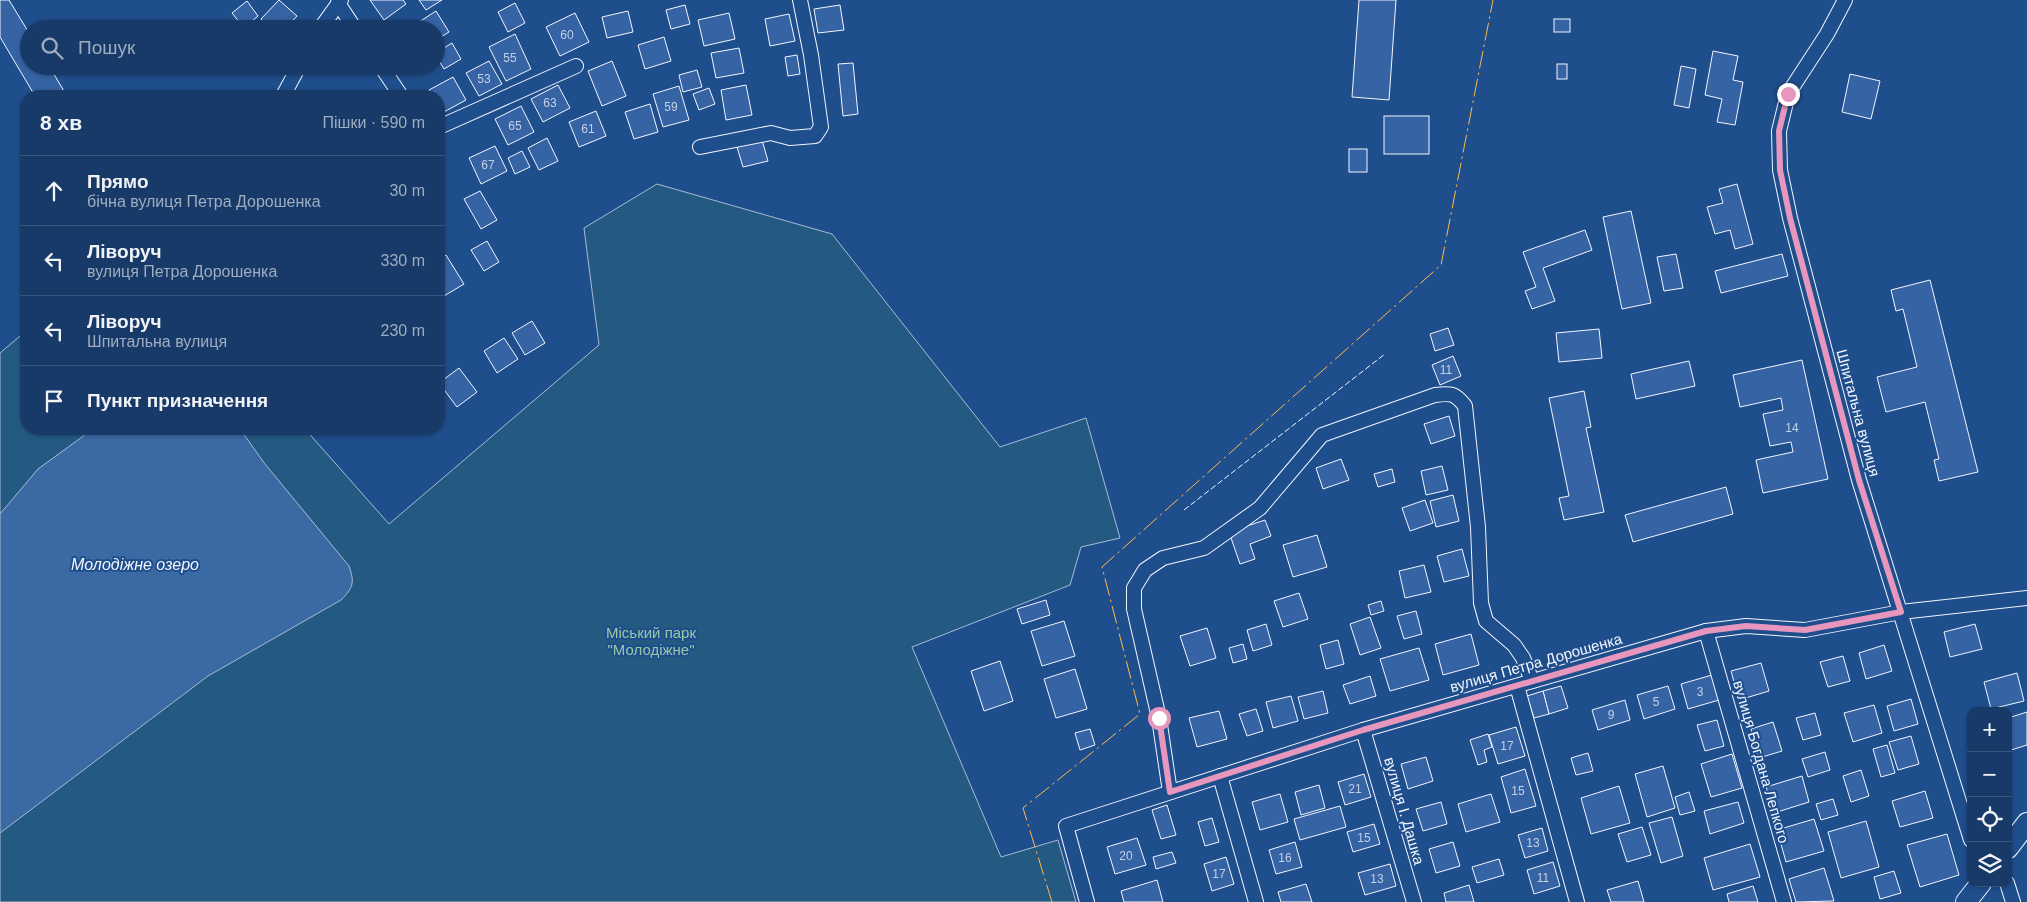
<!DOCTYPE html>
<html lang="uk">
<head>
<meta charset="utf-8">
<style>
	:root { --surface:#173a69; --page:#20416f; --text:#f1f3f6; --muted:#9eadc0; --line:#36547d }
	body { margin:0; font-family:Helvetica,sans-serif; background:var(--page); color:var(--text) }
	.controls { position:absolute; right:15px; bottom:15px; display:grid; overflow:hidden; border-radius:10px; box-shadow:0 1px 4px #0004 }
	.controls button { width:45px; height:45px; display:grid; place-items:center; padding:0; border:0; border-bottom:1px solid var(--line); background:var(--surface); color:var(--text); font:25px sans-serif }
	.stop { position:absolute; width:15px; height:15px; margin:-11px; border:4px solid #e797bd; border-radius:50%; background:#fff }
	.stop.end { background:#e797bd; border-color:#fff; box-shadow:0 1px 5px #0008 }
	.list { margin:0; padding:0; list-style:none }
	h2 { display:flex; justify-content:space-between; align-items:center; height:65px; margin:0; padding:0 20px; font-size:21px }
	h2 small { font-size:16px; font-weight:400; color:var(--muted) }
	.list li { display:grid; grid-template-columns:32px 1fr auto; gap:15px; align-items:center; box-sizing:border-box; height:70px; padding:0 20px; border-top:1px solid var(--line) }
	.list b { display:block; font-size:19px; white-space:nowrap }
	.list p { margin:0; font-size:16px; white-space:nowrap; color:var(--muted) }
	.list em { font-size:16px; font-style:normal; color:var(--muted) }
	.icon { flex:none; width:28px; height:28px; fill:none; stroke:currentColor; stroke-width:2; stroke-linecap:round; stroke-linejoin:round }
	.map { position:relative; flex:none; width:2027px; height:902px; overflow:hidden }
	.search { position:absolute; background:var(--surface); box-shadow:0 1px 4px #0004; left:20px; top:20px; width:425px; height:55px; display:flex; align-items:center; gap:12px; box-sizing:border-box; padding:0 18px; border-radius:28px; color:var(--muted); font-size:19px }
	.panel { position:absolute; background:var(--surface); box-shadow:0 1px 4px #0004; left:20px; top:90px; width:425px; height:345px; border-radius:20px }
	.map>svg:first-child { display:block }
	.green { fill:#245a82; stroke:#a8bbd7 }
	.water { fill:#3b69a3; stroke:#a8bbd7 }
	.building { fill:#3563a3; stroke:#f2f6ff }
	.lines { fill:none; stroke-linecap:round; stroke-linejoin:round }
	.street-casing { stroke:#f2f6ff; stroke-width:16 }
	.secondary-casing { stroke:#f2f6ff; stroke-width:22 }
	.street { stroke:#1f4e8c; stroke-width:14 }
	.secondary { stroke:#1f4e8c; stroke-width:20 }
	.fence { stroke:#f2f6ff; stroke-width:1; stroke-dasharray:6 2.5; stroke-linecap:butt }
	.power { stroke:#ffb74d; stroke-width:1; stroke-dasharray:18 4 2.5 4; stroke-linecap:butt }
	.route { stroke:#e797bd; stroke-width:6 }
	.labels { text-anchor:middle; stroke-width:4; stroke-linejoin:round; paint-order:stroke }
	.number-label { font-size:12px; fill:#c3d1e8 }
	.street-label { font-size:15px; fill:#f2f6ff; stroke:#1f4e8c }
	.park-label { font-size:15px; fill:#97c8a6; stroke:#1f4e8c }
	.water-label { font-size:16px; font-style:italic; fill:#f2f6ff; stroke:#1f4e8c }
</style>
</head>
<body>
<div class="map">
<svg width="2027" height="902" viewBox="0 0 2027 902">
	<rect width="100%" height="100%" fill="#1f4e8c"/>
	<!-- green -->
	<polygon class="green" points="657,184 832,234 1000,447 1086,418 1120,538 1081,547 1070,585 912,647 1001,857 1058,840 1076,902 0,902 0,353 26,331 26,429 305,429 389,524 599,345 584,228"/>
	<!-- water -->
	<path class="water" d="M93,429H240L265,464L349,566C355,583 353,588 341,600L208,676L0,833V514L38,469Z"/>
	<!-- building -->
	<g class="building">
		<polygon points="0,0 9,0 29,33 29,66 49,66 67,96 35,96 0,37"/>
		<polygon points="279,0 297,16 285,29 272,29 261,19"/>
		<polygon points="370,0 403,0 406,4 384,20"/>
		<polygon points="419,0 442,0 426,10"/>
		<polygon points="1359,0 1396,0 1389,100 1352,97"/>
		<polygon points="247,1 258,16 244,28 232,13"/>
		<polygon points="515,3 525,23 508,32 498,12"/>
		<polygon points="685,5 690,24 671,29 666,10"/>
		<polygon points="840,5 844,30 818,33 814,9"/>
		<polygon points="436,11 449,32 436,40 436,29 423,29 419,22"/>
		<polygon points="628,11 633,32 607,38 602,17"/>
		<polygon points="575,13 589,42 560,56 546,27"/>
		<polygon points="729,13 735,39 704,46 698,20"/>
		<polygon points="789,14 795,41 770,46 765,19"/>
		<rect x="1554" y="19" width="16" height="13"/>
		<polygon points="515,34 531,69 506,81 489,47"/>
		<polygon points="664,37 671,61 645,69 638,45"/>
		<polygon points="452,43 461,59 444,69 436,56 436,53"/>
		<polygon points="739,48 744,73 716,78 711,53"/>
		<polygon points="1713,51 1738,56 1733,80 1743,82 1735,125 1717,122 1722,99 1705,95"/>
		<polygon points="797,55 800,74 788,76 785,57"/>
		<polygon points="489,61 502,84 479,96 466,73"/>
		<polygon points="612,61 626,96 602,106 588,71"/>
		<polygon points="853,63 858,114 843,116 838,64"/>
		<rect x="1557" y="64" width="10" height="15"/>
		<polygon points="1681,66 1696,69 1689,108 1674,105"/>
		<polygon points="697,70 702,87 683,92 679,75"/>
		<polygon points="1850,74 1880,81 1871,119 1842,112"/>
		<polygon points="453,77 466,100 442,113 439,107 439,96 433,96 429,90"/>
		<polygon points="558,85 570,108 543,122 531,99"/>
		<polygon points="746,85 752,115 726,120 721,90"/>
		<polygon points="679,86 689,120 663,127 653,94"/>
		<polygon points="709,88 715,104 699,110 693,94"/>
		<polygon points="650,104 658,132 634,139 625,112"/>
		<polygon points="521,106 534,132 508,145 495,119"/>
		<polygon points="596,111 606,136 579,147 569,122"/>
		<rect x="1384" y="116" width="45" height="38"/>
		<polygon points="547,138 558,161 539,170 528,148"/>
		<polygon points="762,140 768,161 743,167 737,147"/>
		<polygon points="495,146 507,171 481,184 469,158"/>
		<rect x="1349" y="149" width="18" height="23"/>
		<polygon points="522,151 530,167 515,174 508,158"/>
		<polygon points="1737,184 1753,244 1735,249 1730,230 1715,234 1707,207 1723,203 1719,189"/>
		<polygon points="480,191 497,220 481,229 464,199"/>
		<polygon points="1631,211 1651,303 1622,309 1603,217"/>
		<polygon points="1585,230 1592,250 1543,268 1555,301 1532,309 1525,291 1536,287 1523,252"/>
		<polygon points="487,241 499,262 484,271 471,250"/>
		<polygon points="1676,254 1683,288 1664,291 1657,257"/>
		<polygon points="1782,254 1788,276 1721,293 1715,271"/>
		<polygon points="446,255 464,284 439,299 439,259"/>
		<polygon points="1930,280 1978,472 1939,481 1934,460 1939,459 1925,402 1886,412 1877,377 1917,367 1903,309 1896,311 1891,290"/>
		<polygon points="532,321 545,343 525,355 512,333"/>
		<polygon points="1448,328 1454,345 1435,351 1430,334"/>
		<polygon points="1599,329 1602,358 1559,362 1556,333"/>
		<polygon points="504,338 518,359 497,373 484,351"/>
		<polygon points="1453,356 1461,376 1440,385 1432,365"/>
		<polygon points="1802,360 1828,479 1763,493 1756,460 1793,452 1791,442 1770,446 1763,414 1783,410 1781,398 1740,407 1733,375"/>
		<polygon points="1689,361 1695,386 1636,399 1631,374"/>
		<polygon points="459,368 477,392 457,407 439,383"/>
		<polygon points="1584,391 1591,427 1586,428 1604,512 1564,520 1559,498 1569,496 1549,398"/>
		<polygon points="1449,416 1455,436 1431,444 1424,424"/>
		<polygon points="1341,459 1349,480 1323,489 1316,468"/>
		<polygon points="1442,466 1448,490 1426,495 1421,471"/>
		<polygon points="1392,469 1395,482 1378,487 1374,474"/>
		<polygon points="1726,487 1733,514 1633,542 1625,515"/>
		<polygon points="1453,495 1459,521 1436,527 1430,501"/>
		<polygon points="1425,500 1433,523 1410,531 1402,508"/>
		<polygon points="1265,520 1271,536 1250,544 1255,559 1240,564 1229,532"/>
		<polygon points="1317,535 1327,567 1293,577 1283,545"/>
		<polygon points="1462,549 1469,576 1444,582 1437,556"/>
		<polygon points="1424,565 1431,592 1405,598 1399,571"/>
		<polygon points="1299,593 1308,619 1283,627 1274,601"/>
		<polygon points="1046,600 1050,615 1022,624 1017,609"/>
		<polygon points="1381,601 1384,611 1371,615 1368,605"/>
		<polygon points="1416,611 1422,634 1404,639 1397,616"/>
		<polygon points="1370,617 1381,648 1360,655 1350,624"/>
		<polygon points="1064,621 1075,656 1042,666 1031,631"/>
		<polygon points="1266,624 1272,645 1253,651 1247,630"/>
		<polygon points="1975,624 1982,649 1950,657 1944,632"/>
		<polygon points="1207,628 1216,658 1190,666 1180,636"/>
		<polygon points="1471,634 1479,665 1443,675 1435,644"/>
		<polygon points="1338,640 1344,664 1326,669 1320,645"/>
		<polygon points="1243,644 1247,659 1233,663 1229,648"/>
		<polygon points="1884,645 1892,671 1866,679 1859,653"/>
		<polygon points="1419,648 1429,680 1390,691 1380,659"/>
		<polygon points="1843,656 1850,681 1828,687 1820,662"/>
		<polygon points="1000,661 1013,701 984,711 971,671"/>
		<polygon points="1761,663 1769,691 1739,700 1731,671"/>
		<polygon points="1075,669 1087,709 1056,718 1044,679"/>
		<polygon points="2017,673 2024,701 1991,709 1984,682"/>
		<polygon points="1712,675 1719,700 1688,709 1681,684"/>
		<polygon points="1370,676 1376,696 1350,704 1343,685"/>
		<polygon points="1561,686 1568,708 1549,714 1543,691"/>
		<polygon points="1668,686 1675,709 1644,719 1637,695"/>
		<polygon points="1323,691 1328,713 1304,719 1298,697"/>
		<polygon points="1543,691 1549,714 1534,718 1527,696"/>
		<polygon points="1291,696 1298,721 1273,728 1266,702"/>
		<polygon points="1911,699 1918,724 1894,731 1887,706"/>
		<polygon points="1625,700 1630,720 1598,730 1592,710"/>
		<polygon points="1874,705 1882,733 1853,742 1844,713"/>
		<polygon points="1256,709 1263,731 1247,736 1239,714"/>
		<polygon points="1219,711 1227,739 1197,747 1189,718"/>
		<polygon points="2027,712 2027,745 2008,751 2008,718"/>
		<polygon points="1815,713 1821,735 1803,740 1796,718"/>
		<polygon points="1717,720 1724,746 1705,751 1697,725"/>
		<polygon points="1773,722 1782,751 1759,758 1751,729"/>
		<polygon points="1516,727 1525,756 1498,764 1489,735"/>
		<polygon points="1090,729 1095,745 1080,750 1075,733"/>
		<polygon points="1488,734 1492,747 1484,750 1487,762 1478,765 1470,740"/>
		<polygon points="1911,736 1919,764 1898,770 1889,742"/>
		<polygon points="1887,745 1895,773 1881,777 1873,749"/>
		<polygon points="1825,752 1830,770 1808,777 1802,759"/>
		<polygon points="1588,753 1593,771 1576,775 1571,758"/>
		<polygon points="1732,754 1742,788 1711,797 1701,764"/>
		<polygon points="1426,757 1433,781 1408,789 1401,764"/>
		<polygon points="1663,766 1675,808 1647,817 1635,774"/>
		<polygon points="1525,769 1536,806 1511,813 1501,777"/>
		<polygon points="1861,770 1869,796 1851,802 1843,776"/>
		<polygon points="1364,774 1371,797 1345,805 1338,782"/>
		<polygon points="1802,776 1809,802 1774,813 1766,787"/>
		<polygon points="1319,785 1325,808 1301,815 1295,792"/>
		<polygon points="1619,786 1630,823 1591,834 1581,798"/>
		<polygon points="1925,791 1933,818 1900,827 1892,801"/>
		<polygon points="1689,792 1695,811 1680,815 1675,797"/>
		<polygon points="1280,794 1288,822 1260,830 1252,802"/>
		<polygon points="1491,794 1500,822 1466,832 1458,804"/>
		<polygon points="1833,799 1838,815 1821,820 1816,804"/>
		<polygon points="1441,802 1447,824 1423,831 1416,809"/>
		<polygon points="1738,802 1744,823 1710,834 1704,811"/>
		<polygon points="1167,805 1176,835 1161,839 1152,810"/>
		<polygon points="1340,806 1346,827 1300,840 1294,819"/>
		<polygon points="1672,817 1683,856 1661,863 1649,823"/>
		<polygon points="1212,818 1219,842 1205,846 1198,822"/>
		<polygon points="1814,819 1824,851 1786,862 1777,830"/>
		<polygon points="1866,821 1879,867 1841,878 1828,832"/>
		<polygon points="1374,824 1380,844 1353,852 1347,832"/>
		<polygon points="1642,827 1651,855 1627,862 1618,834"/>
		<polygon points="1542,828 1548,851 1525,858 1518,835"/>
		<polygon points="1947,834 1959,875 1920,887 1907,845"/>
		<polygon points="1137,838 1146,865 1115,874 1107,847"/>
		<polygon points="1295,842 1302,867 1276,874 1269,850"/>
		<polygon points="1453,842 1460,866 1436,873 1429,849"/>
		<polygon points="1750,844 1760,877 1713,890 1704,858"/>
		<polygon points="1172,852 1176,863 1156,869 1153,857"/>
		<polygon points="1226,857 1234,884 1212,891 1204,864"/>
		<polygon points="1499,859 1504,875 1477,883 1472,867"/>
		<polygon points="1553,862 1560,886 1534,894 1527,870"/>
		<polygon points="1390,864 1396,886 1365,895 1358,873"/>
		<polygon points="1824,868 1834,901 1796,902 1789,879"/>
		<polygon points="1894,871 1901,893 1880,899 1874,877"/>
		<polygon points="1157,880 1163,902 1124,902 1121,891"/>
		<polygon points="1638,881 1644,902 1611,902 1607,890"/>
		<polygon points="1306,884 1312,902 1281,902 1278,892"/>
		<polygon points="1469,885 1474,902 1446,902 1444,893"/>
		<polygon points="1753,886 1758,902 1729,902 1727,894"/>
	</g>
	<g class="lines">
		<!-- street casing -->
		<g class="street-casing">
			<g id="street">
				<polyline points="1845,0 1827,34 1788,94 1779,131 1780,170 1790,218 1859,480 1971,840"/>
				<polyline points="338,3 355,29"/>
				<polyline points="320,29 341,0"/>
				<polyline points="381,66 401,96"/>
				<polyline points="283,96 299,66"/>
				<polyline points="439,127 576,66"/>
				<polyline points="700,147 771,133 790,138 815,136 821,127 811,55 800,0"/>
				<polyline points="1706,631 1784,902"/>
				<polyline points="1517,686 1577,902"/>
				<polyline points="1363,730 1414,902"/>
				<polyline points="1220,776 1256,902"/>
				<path d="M1170,792L1159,718L1134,609V588L1145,570L1163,558L1204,548L1260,508L1322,435L1435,395C1451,393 1455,393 1465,406L1478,527L1481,603L1486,621L1514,645L1523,658L1532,681"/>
				<polyline points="2007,883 2013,902"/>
				<polyline points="1087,902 1066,826 1363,730 1706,631 1746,626 1805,630 1901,612 2027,598"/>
			</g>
		</g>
		<!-- secondary casing -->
		<g class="secondary-casing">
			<g id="secondary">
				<polyline points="2008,848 2027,823"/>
				<polyline points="1966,902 1981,883"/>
			</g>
		</g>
		<!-- street -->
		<use href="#street" class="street"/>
		<!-- secondary -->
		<use href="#secondary" class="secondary"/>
		<!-- fence -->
		<polyline class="fence" points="1184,510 1385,354"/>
		<!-- power -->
		<polyline class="power" points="1052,902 1023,808 1140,714 1102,567 1441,265 1493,0"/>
	</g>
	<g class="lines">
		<!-- route -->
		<polyline class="route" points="1159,718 1170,792 1363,730 1706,631 1746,626 1805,630 1901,612 1859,480 1790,218 1780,170 1779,131 1788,94"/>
	</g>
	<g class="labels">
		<!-- number labels -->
		<g class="number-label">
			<text x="567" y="39">60</text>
			<text x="510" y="62">55</text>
			<text x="484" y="83">53</text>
			<text x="550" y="107">63</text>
			<text x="671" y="111">59</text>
			<text x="515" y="130">65</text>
			<text x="588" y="133">61</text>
			<text x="488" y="169">67</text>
			<text x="1446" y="374">11</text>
			<text x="1792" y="432">14</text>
			<text x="1700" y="696">3</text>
			<text x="1656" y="706">5</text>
			<text x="1611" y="719">9</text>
			<text x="1507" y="750">17</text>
			<text x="1355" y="793">21</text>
			<text x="1518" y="795">15</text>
			<text x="1364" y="842">15</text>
			<text x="1533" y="847">13</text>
			<text x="1126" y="860">20</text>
			<text x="1285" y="862">16</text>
			<text x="1219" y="878">17</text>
			<text x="1543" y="882">11</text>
			<text x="1377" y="883">13</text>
		</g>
		<!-- street labels -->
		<g class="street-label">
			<text transform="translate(1858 413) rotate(75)" y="5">Шпитальна вулиця</text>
			<text transform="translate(1536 663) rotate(-16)" y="5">вулиця Петра Дорошенка</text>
			<text transform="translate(1761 762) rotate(74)" y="5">вулиця Богдана Лепкого</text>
			<text transform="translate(1404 811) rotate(74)" y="5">вулиця І. Дашка</text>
		</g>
		<!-- park labels -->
		<g class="park-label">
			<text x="651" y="638">Міський парк<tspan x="651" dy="17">"Молодіжне"</tspan></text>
		</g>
		<!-- water labels -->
		<g class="water-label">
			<text x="135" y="570">Молодіжне озеро</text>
		</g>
	</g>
</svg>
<div class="controls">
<button>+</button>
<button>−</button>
<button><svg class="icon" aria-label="locate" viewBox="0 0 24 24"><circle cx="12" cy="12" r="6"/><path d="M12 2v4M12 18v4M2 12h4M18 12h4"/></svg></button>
<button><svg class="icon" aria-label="layers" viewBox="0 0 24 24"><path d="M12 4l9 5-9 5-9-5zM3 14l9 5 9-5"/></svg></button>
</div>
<div class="stop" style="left:1159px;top:718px"></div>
<div class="stop end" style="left:1788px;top:94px"></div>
<div class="search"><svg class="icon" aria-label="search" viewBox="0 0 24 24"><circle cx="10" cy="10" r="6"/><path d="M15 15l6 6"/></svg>Пошук</div>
<section class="panel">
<h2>8 хв<small>Пішки · 590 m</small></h2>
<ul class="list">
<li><svg class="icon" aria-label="ahead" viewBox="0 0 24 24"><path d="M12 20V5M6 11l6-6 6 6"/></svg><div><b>Прямо</b><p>бічна вулиця Петра Дорошенка</p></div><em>30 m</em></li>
<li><svg class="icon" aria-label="left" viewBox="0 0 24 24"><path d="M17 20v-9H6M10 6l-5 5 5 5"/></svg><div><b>Ліворуч</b><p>вулиця Петра Дорошенка</p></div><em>330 m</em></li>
<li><svg class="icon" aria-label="left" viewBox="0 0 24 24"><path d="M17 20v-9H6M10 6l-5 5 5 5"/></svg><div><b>Ліворуч</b><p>Шпитальна вулиця</p></div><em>230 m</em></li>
<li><svg class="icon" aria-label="arrive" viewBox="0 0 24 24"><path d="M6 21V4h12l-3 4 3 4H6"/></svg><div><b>Пункт призначення</b></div></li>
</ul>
</section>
</div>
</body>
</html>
